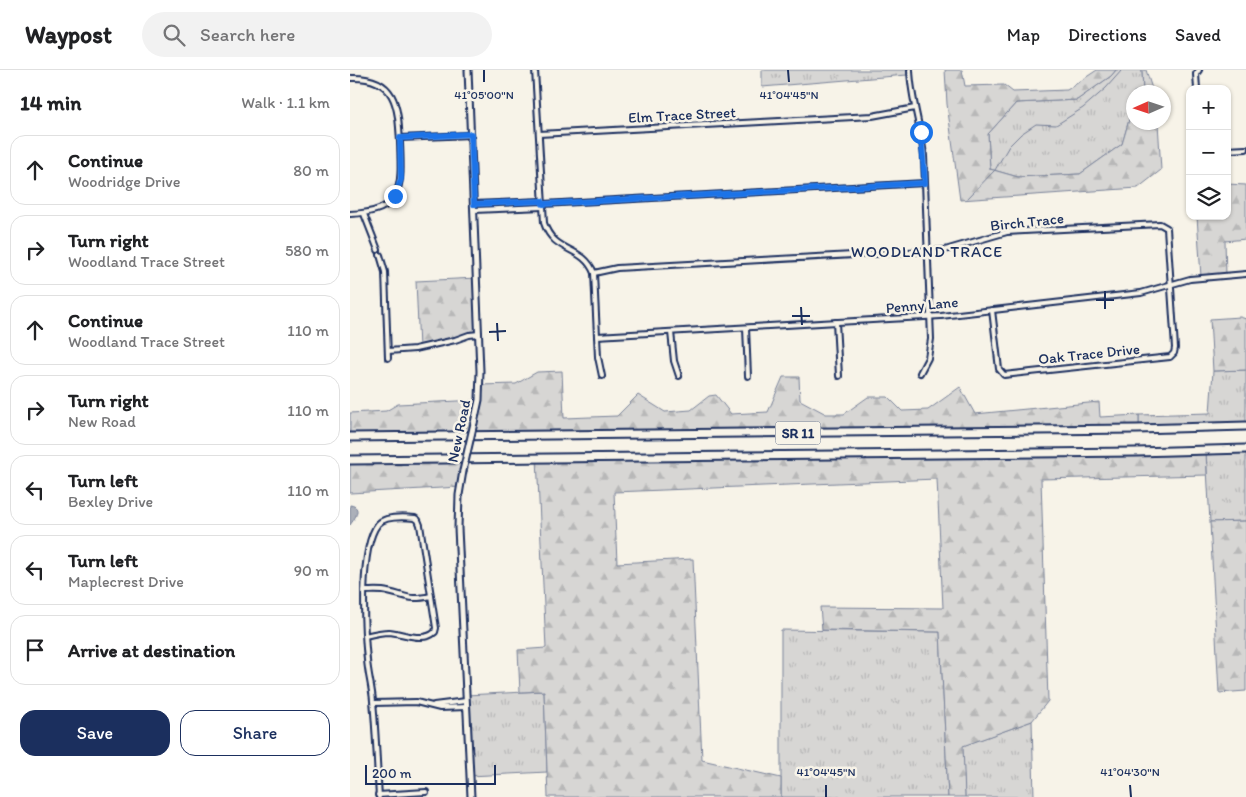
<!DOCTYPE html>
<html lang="en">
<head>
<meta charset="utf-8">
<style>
	:root { --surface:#fff; --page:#f2f2f2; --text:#202124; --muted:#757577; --line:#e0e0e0; --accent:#1b2f5e }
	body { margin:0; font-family:Itim,sans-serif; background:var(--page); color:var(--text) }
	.controls { position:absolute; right:15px; top:15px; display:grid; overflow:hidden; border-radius:10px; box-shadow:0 1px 4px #0004 }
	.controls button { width:45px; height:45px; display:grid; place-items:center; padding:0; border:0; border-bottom:1px solid var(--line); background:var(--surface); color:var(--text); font:25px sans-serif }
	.compass { position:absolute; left:776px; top:15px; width:45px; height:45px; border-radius:50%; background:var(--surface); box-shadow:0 1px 4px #0004; rotate:267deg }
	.scale { position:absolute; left:15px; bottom:12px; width:131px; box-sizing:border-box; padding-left:5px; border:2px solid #1b2f5e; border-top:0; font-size:14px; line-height:18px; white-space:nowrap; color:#1b2f5e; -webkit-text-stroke:4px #f7f3e8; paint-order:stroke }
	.stop { position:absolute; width:15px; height:15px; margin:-11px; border:4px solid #1a73e8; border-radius:50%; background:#fff }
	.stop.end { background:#1a73e8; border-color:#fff; box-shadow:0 1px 5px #0008 }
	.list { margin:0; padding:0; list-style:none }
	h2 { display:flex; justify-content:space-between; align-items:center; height:65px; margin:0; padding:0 20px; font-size:21px }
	h2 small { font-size:16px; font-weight:400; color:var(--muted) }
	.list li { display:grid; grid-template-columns:32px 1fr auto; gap:15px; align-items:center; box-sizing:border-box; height:70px; margin:0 10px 10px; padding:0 10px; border:1px solid var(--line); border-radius:15px }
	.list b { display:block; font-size:19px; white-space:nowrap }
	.list p { margin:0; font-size:16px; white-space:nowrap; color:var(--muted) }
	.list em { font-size:16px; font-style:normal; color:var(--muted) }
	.actions { display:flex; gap:10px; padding:15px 20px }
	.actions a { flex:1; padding:11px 0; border:1px solid var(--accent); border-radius:15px; text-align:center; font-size:18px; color:var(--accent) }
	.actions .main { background:var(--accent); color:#fff }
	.icon { flex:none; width:28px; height:28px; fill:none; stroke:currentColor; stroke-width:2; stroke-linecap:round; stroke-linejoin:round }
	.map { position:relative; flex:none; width:896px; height:727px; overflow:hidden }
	header { display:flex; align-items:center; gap:30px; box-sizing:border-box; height:70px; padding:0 25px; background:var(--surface); border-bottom:1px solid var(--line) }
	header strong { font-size:24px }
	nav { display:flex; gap:28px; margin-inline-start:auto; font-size:18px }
	.search { width:350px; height:45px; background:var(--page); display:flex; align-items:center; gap:12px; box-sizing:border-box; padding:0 18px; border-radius:28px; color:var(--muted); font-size:19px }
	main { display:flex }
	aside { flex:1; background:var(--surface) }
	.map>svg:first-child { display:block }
	.grass { fill:url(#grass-tufts); stroke:#798299 }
	.forest { fill:url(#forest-firs); stroke:#798299 }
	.water { fill:#acb0b9; stroke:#727c95 }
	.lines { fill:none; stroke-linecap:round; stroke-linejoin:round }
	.stream { stroke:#727c95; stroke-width:1 }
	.street-casing { stroke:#1b2f5e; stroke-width:8 }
	.secondary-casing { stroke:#1b2f5e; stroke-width:9 }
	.highway-casing { stroke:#1b2f5e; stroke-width:11 }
	.street { stroke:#f7f3e8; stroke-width:4 }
	.secondary { stroke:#f7f3e8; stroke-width:5 }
	.highway { stroke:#f7f3e8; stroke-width:7 }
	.secondary-bridge-casing { stroke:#1b2f5e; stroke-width:9; stroke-linecap:butt }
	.secondary-bridge { stroke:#f7f3e8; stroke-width:5 }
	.route { stroke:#1a73e8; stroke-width:6 }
	.ticks { fill:none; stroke:#1b2f5e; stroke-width:2 }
	.labels { text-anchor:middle; stroke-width:5; stroke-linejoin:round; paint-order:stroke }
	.shield { fill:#f7f3e8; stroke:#5d6a87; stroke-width:1 }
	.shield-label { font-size:14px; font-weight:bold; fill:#1b2f5e }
	.street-label { font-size:15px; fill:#1b2f5e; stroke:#f7f3e8 }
	.neighbourhood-label { font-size:16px; letter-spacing:1px; fill:#1b2f5e; stroke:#f7f3e8 }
	.ticks-label { font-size:12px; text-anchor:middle; fill:#1b2f5e; stroke:#f7f3e8; stroke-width:5; stroke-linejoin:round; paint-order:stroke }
</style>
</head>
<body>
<header>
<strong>Waypost</strong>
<div class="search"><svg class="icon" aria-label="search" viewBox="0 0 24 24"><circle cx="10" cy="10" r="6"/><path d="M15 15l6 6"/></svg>Search here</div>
<nav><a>Map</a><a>Directions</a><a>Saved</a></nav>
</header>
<main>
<aside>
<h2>14 min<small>Walk · 1.1 km</small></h2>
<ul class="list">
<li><svg class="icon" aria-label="ahead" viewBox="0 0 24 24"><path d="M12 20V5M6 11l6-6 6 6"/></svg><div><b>Continue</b><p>Woodridge Drive</p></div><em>80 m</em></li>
<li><svg class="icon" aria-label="right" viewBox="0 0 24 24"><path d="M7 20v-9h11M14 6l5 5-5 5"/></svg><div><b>Turn right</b><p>Woodland Trace Street</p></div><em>580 m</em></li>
<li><svg class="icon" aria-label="ahead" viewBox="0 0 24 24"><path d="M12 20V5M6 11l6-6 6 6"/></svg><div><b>Continue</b><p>Woodland Trace Street</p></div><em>110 m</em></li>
<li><svg class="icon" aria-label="right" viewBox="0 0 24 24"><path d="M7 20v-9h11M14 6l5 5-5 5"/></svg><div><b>Turn right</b><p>New Road</p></div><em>110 m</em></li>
<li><svg class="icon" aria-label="left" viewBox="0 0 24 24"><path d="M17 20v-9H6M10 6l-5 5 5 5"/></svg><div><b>Turn left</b><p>Bexley Drive</p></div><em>110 m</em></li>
<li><svg class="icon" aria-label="left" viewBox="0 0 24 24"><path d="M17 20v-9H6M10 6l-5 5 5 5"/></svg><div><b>Turn left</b><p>Maplecrest Drive</p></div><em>90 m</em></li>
<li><svg class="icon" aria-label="arrive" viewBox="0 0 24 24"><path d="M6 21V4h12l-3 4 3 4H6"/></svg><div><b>Arrive at destination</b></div></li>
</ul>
<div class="actions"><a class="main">Save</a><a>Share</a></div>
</aside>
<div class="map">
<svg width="896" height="727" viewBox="0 0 896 727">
	<defs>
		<pattern id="grass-tufts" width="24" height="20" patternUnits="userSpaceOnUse" patternTransform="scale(1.25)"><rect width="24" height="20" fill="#d7d6d4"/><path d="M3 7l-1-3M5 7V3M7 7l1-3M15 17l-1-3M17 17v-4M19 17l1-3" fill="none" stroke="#b8b8b8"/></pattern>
		<pattern id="forest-firs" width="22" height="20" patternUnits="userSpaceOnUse" patternTransform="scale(1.25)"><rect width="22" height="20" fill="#d7d6d4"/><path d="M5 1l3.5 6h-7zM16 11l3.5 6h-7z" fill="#b8b8b8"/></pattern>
	</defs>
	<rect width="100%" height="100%" fill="#f7f3e8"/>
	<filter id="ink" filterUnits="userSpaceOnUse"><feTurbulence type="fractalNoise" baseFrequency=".02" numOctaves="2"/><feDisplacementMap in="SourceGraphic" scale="10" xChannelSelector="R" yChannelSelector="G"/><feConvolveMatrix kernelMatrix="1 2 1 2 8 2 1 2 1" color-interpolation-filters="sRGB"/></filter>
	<g filter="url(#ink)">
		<!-- grass -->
		<g class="grass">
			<polygon points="412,0 557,0 557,5 412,17"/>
			<polygon points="766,0 792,0 793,22 784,22 783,36 772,74 730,104 668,107 640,99 638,64 666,33 727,30 761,6"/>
			<polygon points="896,300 896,356 789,359 789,345 860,343 863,301"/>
			<polygon points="896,379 896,451 860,452 856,381"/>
			<polygon points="431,560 590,562 598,727 431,727"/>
			<polygon points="194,621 197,702 120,706 116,625"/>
			<polygon points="682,651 684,727 615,727 612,676"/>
		</g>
		<!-- forest -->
		<g class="forest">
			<polygon points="595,0 612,0 615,16 654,15 663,22 717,20 747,0 766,0 761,6 727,30 666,33 638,64 640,99 668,107 730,104 772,74 783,36 784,52 808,53 811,100 788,118 610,130 597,34"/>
			<polygon points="792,0 796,0 803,22 793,22"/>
			<polygon points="877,114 896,115 896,169 875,171 876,205 851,207 847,146 877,146"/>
			<polygon points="127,208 129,264 69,278 66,211"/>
			<polygon points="890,247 896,249 896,300 863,301 860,249"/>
			<polygon points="212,301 214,348 267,346 288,325 315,342 341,340 359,326 366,325 381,344 418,342 433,307 449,307 450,330 476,344 494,344 518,327 538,327 552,341 578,340 610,317 625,344 749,332 750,347 789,345 789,359 0,367 0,343 36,341 48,334 128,330 130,315 166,314 187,302"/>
			<polygon points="856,381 857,405 691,409 698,631 682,651 613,676 615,727 598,727 590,562 472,560 470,537 593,538 587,409 264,422 267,493 343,489 352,690 431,708 431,727 198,727 194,621 170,622 168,580 196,578 187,388"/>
			<polygon points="116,388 110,417 0,423 0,390"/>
			<polygon points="896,451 896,621 869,623 860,452"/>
		</g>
		<!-- water -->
		<path class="water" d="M0,435C13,437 5,448 0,455Z"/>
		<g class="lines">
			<!-- stream -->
			<polyline class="stream" points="618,128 645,100 659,76 671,64 686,54 706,55 733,38 756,18 772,0"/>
			<!-- street casing -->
			<g class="street-casing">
				<g id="street">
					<path d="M185,0L194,153C204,184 233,175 244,203L248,287L252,306"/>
					<path d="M560,0C561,29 571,57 574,86L581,269L578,288L570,303"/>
					<path d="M0,8C47,6 48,37 50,73C52,118 53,142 0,144"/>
					<polyline points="847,19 846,4 849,0"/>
					<polyline points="189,64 522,46 565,38"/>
					<polyline points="50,68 121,65"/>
					<polyline points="877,80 896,79"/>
					<polyline points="124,134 192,131"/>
					<polyline points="193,134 575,113"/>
					<polyline points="124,140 193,137"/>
					<polyline points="14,144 28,180"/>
					<polyline points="30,185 35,202 38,288"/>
					<polyline points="244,203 267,198 595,180 657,162 810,154 817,158 825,278 824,283 820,287 654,305 649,299 642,240"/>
					<polyline points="486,252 489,306"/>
					<polyline points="396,258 398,306"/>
					<polyline points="321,262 324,291 329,306"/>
					<polyline points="247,266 591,246 791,223 840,209 896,204"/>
					<polyline points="38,281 65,279 105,270 119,265 129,264"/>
					<path d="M14,521C22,521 31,520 38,522C58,526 58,531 81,526"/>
					<path d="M15,566C23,564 31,562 39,562C53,563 73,573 85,562L86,558L70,455L68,450L65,448C55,447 35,446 28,454C9,478 14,559 17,590C18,604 22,617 23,631C26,663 27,695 29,727"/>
					<polyline points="24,633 66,632 90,638 116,637"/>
					<polyline points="84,635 116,631"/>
					<polyline points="28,725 76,722"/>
				</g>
			</g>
			<!-- secondary casing -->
			<g class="secondary-casing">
				<g id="secondary">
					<polyline points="118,0 130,301 129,330 124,353"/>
					<polyline points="113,401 109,425 108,458 121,727"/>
				</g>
			</g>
			<!-- highway casing -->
			<g class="highway-casing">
				<g id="highway">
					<polyline points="0,367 787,359 896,356"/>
					<polyline points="0,390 786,382 896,379"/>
				</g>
			</g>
			<!-- street -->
			<use href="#street" class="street"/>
			<!-- secondary -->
			<use href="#secondary" class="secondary"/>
			<!-- highway -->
			<use href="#highway" class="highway"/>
			<!-- secondary-bridge casing -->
			<g class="secondary-bridge-casing">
				<polyline id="secondary-bridge" points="113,401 124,353"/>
			</g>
			<!-- secondary-bridge -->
			<use href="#secondary-bridge" class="secondary-bridge"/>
		</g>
	</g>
	<g class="lines" filter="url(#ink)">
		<!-- route -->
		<polyline class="route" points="45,126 51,109 50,68 121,64 124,134 192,131 193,134 575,113 571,62"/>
	</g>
	<!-- ticks -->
	<path class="ticks" d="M134,0V12M438,0L439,12M755,221V239M746,230H764M451,237L452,255M442,246H460M147,253L148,271M139,262L156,261M476,715V727M780,715L781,727"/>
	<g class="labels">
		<!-- shield labels -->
		<rect class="shield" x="425.5" y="351.5" width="45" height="23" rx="4"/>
		<g class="shield-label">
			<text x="448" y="368">SR 11</text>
		</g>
		<!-- street labels -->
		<g class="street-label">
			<text transform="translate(332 45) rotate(-3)" y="5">Elm Trace Street</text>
			<text transform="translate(677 152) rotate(-6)" y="5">Birch Trace</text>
			<text transform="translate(572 235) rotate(-5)" y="5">Penny Lane</text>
			<text transform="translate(739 284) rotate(-6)" y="5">Oak Trace Drive</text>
			<text transform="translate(109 361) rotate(-78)" y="5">New Road</text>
		</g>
		<!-- neighbourhood labels -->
		<g class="neighbourhood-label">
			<text x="577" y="187">WOODLAND TRACE</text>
		</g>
	</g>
	<g class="ticks-label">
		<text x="134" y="29">41°05'00"N</text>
		<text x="439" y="29">41°04'45"N</text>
		<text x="476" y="706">41°04'45"N</text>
		<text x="780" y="706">41°04'30"N</text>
	</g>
</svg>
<div class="controls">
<button>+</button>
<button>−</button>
<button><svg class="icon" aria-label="layers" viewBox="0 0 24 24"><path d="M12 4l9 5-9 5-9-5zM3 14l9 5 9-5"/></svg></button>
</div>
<svg class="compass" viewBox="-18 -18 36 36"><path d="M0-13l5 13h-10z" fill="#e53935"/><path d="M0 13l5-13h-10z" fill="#757577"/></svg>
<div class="scale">200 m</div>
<div class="stop" style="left:571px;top:62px"></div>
<div class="stop end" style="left:45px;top:126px"></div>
</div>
</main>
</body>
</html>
